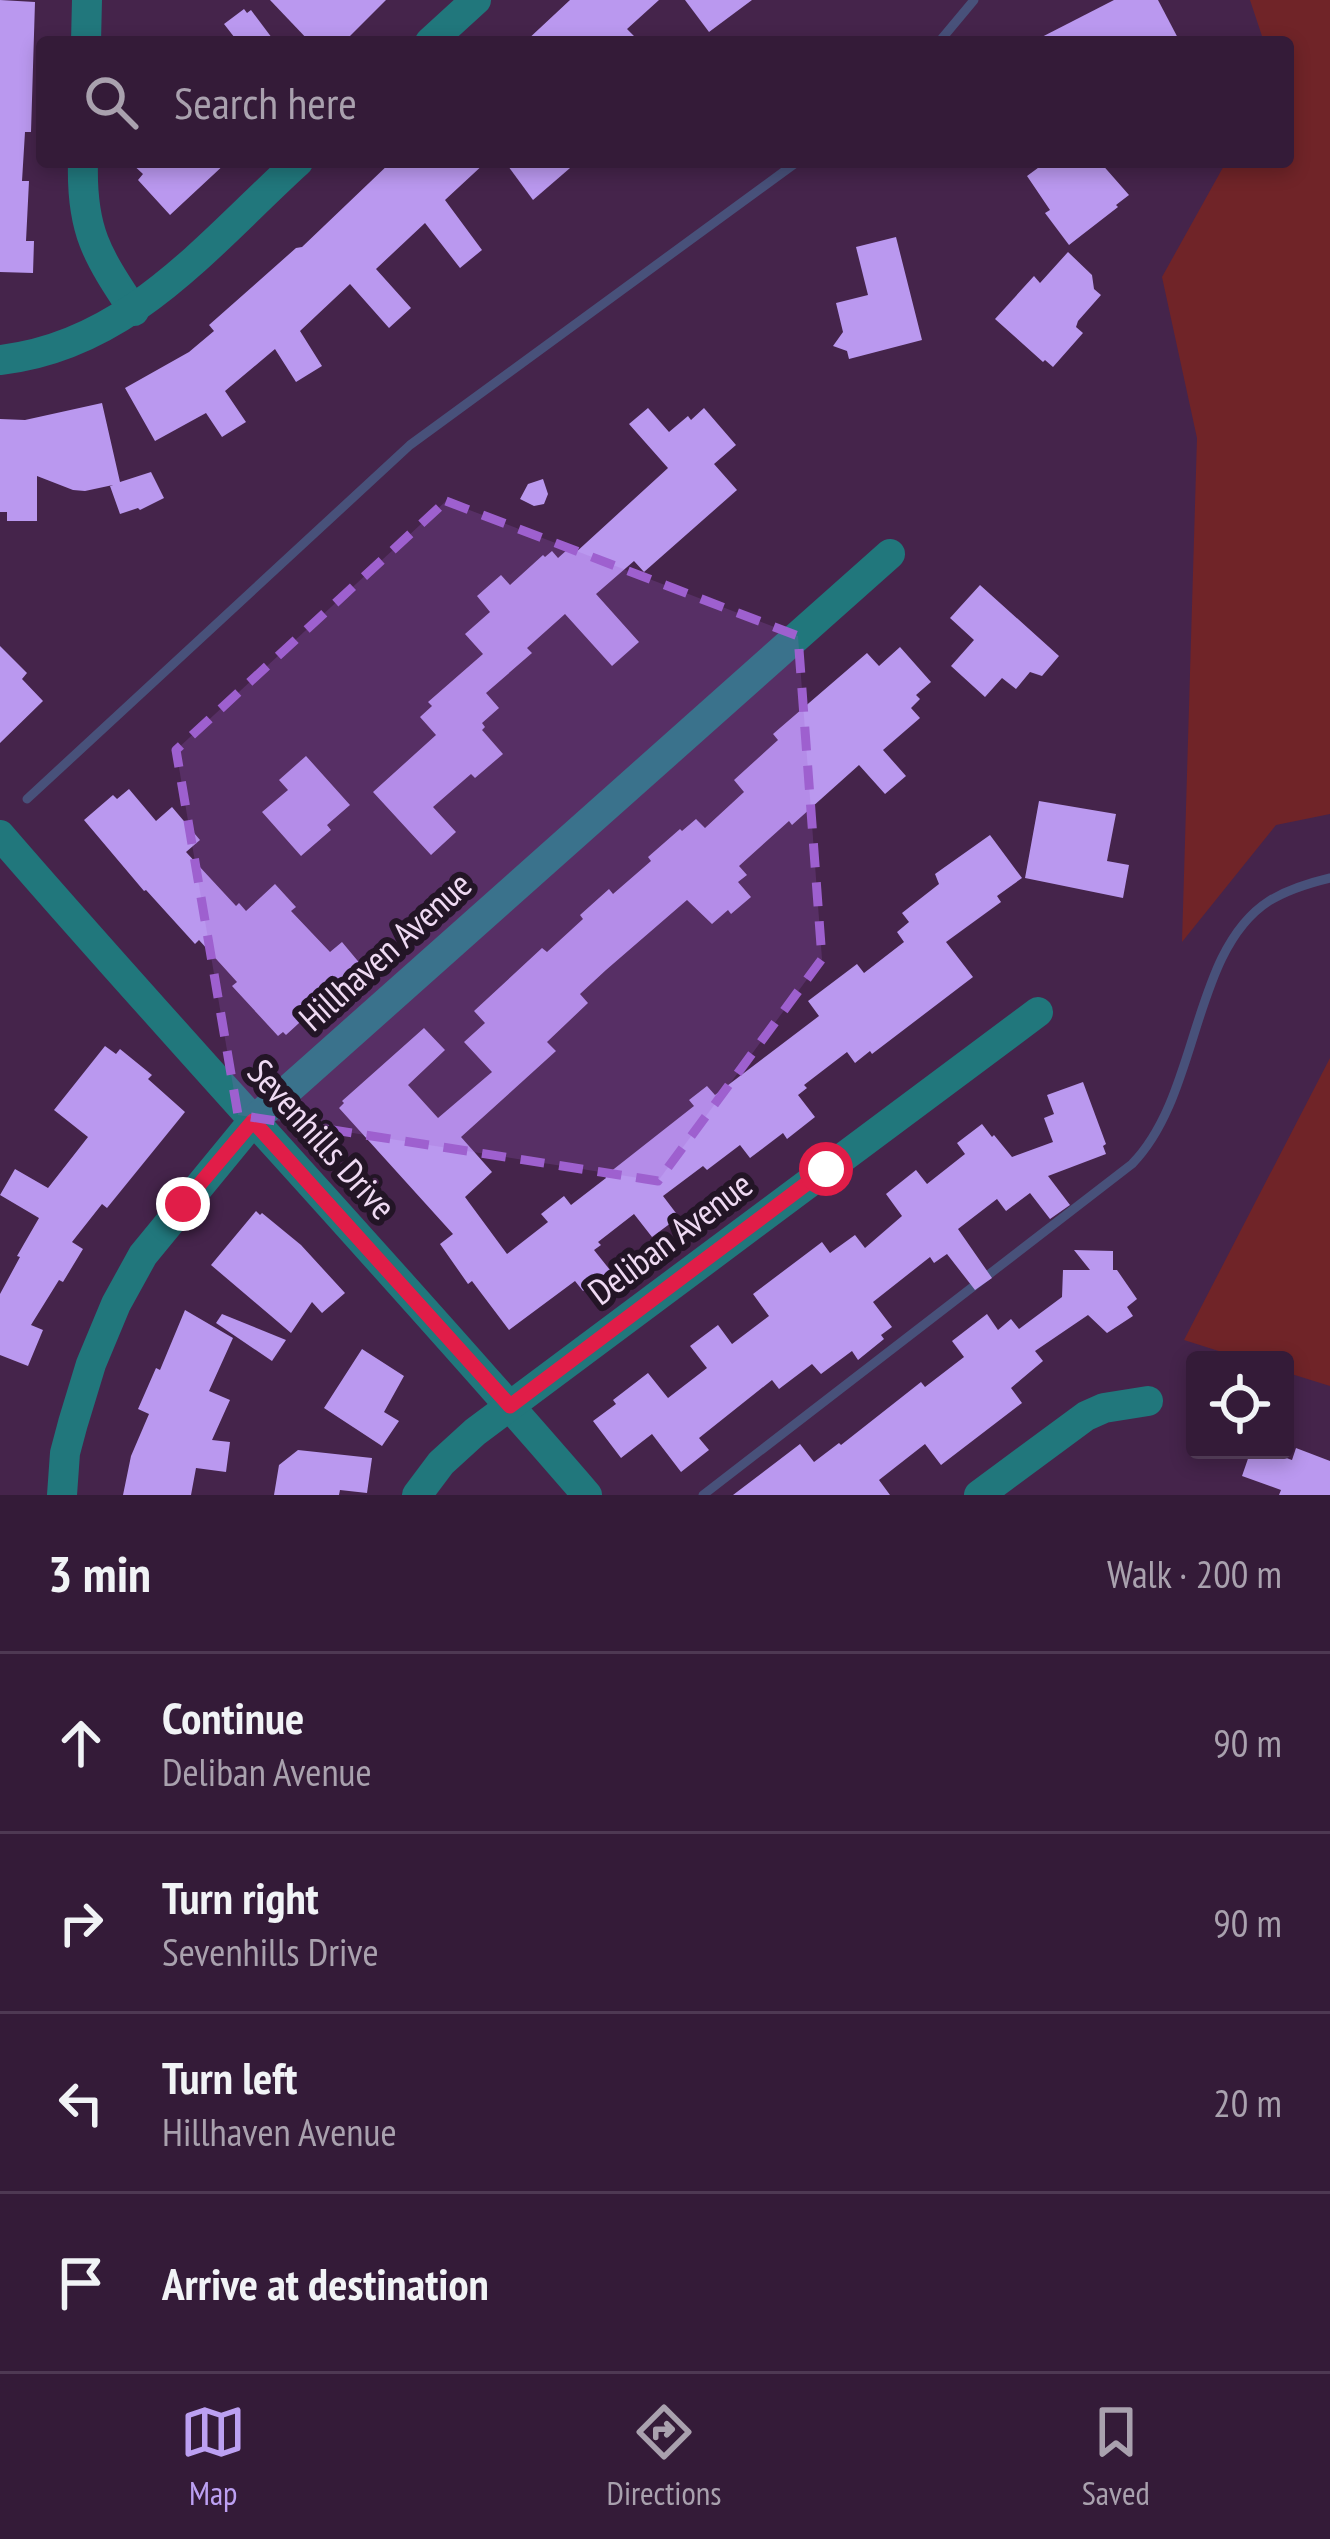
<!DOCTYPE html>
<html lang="en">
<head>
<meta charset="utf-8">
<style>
	:root { --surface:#341b38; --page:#3f2843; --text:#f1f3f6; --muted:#a9a1ae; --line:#4e3953; --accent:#bca0f2 }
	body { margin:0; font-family:"PT Sans Narrow",sans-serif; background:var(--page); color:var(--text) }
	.controls { position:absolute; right:36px; bottom:36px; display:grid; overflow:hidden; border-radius:12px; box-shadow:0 6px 18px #0003 }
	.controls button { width:108px; height:108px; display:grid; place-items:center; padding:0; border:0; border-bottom:3px solid var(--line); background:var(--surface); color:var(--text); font:60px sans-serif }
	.stop { position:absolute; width:36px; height:36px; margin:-27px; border:9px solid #e11d48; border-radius:50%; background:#fff }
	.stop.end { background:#e11d48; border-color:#fff; box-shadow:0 3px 12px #0008 }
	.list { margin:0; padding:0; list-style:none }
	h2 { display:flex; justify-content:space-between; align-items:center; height:156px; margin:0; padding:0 48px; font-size:51px }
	h2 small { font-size:39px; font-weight:400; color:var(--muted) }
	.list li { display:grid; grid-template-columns:78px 1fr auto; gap:36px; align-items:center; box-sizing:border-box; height:180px; padding:0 48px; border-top:3px solid var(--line) }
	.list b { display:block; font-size:45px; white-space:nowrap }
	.list p { margin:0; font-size:39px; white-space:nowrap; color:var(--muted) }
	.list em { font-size:39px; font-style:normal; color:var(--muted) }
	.icon { flex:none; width:66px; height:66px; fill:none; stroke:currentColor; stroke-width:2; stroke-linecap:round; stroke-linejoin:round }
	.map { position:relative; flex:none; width:1330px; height:1495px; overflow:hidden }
	.search { position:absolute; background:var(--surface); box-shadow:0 6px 18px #0003; left:36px; right:36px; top:36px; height:132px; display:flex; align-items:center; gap:30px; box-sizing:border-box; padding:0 42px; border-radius:12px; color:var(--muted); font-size:45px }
	.sheet { height:876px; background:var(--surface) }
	nav { display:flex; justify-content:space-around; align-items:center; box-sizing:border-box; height:168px; border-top:3px solid var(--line); background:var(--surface); font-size:33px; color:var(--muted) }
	nav a { display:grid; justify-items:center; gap:6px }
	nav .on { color:var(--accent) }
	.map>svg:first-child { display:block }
	.green { fill:#702428 }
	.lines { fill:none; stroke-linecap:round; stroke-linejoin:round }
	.stream { stroke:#48517a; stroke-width:9 }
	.building { fill:#ba98ef }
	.street { stroke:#21777c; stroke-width:30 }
	.route { stroke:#e11d48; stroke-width:15 }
	.marked { fill:#9e60cf; fill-opacity:0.2; stroke:#9e60cf; stroke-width:9; stroke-dasharray:24 15; stroke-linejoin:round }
	.labels { text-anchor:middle; stroke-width:12; stroke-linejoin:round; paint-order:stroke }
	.street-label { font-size:36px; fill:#efdaf3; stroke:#231526 }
</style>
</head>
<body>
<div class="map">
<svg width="1330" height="1495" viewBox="0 0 1330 1495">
	<rect width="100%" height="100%" fill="#45244b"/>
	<!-- green -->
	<g class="green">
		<polygon points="1250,0 1330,0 1330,814 1276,825 1182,942 1197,438 1162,277 1226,162 1288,162 1288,42 1264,42"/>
		<polygon points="1330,1058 1330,1386 1285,1372 1285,1360 1247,1360 1184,1340"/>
	</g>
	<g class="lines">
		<!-- stream -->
		<g class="stream">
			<polyline points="939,42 974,0"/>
			<polyline points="27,799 410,445 797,162"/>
			<path d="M703,1495L1132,1164C1200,1095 1191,951 1269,901C1287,890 1309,883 1330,878"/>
		</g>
	</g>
	<!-- building -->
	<g class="building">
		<polygon points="0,0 35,2 31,132 25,132 22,181 29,181 26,241 34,241 33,273 0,272"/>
		<polygon points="270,0 386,0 344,42 310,42"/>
		<polygon points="570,0 659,0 627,29 640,42 525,42"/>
		<polygon points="685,0 752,0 709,32"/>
		<polygon points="1114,0 1158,0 1180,42 1032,42"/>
		<polygon points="244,9 247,13 251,10 275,42 238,42 224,24"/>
		<polygon points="130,162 227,162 170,215 138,180 143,174"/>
		<polygon points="391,162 486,162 445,200 482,250 460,268 425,223 376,269 411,308 389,328 350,284 300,331 322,366 296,382 275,349 225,391 246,422 222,437 206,413 155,441 125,388 189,352 214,331 209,325 296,248 302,247"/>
		<polygon points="505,162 577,162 533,200"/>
		<polygon points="1046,162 1100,162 1129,195 1116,205 1118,207 1069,245 1045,213 1050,210 1027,176"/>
		<polygon points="896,237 922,340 849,359 847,351 833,346 843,332 836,303 868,295 856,247"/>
		<polygon points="1068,252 1092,275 1094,289 1101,295 1078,321 1076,327 1083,333 1053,367 1045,360 1043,362 995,319 1034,276 1040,283"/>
		<polygon points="102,403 120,482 151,472 164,498 140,510 138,508 120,514 110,486 113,485 85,491 73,490 37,476 37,521 7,521 7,512 0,512 0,419 25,420"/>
		<polygon points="648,408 669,432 688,416 691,420 704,408 736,445 714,464 737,490 644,572 634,561 596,594 639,642 612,666 565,614 527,648 532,653 486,693 499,708 482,723 485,727 482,730 503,754 475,778 471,774 433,807 456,832 431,855 373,792 436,735 420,717 432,706 428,702 483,654 465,634 490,612 477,596 501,575 510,585 543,555 545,557 552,551 558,558 568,549 574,554 668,468 629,424"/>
		<polygon points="543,479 548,494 544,504 534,506 520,499 528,484"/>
		<polygon points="980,585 1059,656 1042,676 1030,672 1016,689 1002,678 985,697 951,666 974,640 950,618"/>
		<polygon points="0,646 27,673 22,679 43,701 0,743"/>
		<polygon points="900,647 931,682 916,695 920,699 911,708 920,718 883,750 906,776 885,794 859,765 792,825 789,821 739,866 747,875 738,882 751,897 731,914 728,910 712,924 687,900 606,970 580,994 588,1003 547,1042 556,1051 461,1137 492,1172 465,1197 507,1254 548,1222 541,1214 564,1196 571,1205 606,1178 605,1176 694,1106 689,1100 707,1086 715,1095 819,1016 808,1001 857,964 864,973 904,942 897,932 909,922 902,913 939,884 935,874 990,835 1022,878 997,896 1001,902 946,942 973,977 872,1054 870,1051 855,1063 847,1052 804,1085 807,1088 798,1095 815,1117 787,1139 783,1133 750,1158 740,1145 707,1170 703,1166 663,1196 679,1217 652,1237 634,1214 598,1242 601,1245 594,1250 610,1270 583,1291 575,1281 509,1330 472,1281 468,1284 440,1244 453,1234 339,1108 344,1103 342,1101 424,1028 445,1050 408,1085 438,1118 492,1072 464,1042 485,1023 474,1011 542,948 547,952 583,919 580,915 609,889 613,894 651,861 648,857 680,829 682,831 696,819 705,828 744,792 734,780 778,740 773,734 867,653 879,666"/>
		<polygon points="306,756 350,805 327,825 331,830 301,856 262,812 288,790 279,780"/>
		<polygon points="129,789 156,821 172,807 200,840 186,852 236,906 239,903 246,911 275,884 296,907 291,911 330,952 342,942 362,966 320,1000 322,1002 286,1035 283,1032 278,1036 232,986 237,982 199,940 195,944 146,890 144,891 84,820 113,795 117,799"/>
		<polygon points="1039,801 1116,814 1107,861 1129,865 1123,898 1025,878"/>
		<polygon points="105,1046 116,1054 120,1049 152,1075 148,1079 185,1112 107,1208 102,1204 72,1242 83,1249 63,1282 59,1280 31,1325 43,1330 28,1366 0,1355 0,1294 20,1257 17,1256 39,1218 0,1195 15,1169 48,1188 88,1137 54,1110"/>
		<polygon points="1083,1082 1106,1144 1103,1146 1106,1154 1048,1176 1070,1205 1050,1219 1030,1193 1006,1211 997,1199 958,1229 992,1278 975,1290 947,1254 934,1263 930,1257 873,1302 892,1327 881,1335 884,1339 858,1360 852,1351 821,1374 812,1364 779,1389 772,1380 699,1438 709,1450 681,1472 652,1434 621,1458 593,1421 616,1404 613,1400 648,1373 668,1398 707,1368 690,1346 718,1325 732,1344 769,1316 753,1294 822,1242 830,1253 855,1235 865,1248 902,1216 886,1194 916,1170 927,1184 965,1154 957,1143 982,1124 992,1137 994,1135 1012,1157 1053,1142 1044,1118 1054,1114 1047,1095"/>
		<polygon points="256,1211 260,1215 262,1213 301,1245 345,1293 322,1313 312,1302 291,1333 211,1265"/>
		<polygon points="1074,1250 1113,1251 1113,1270 1117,1270 1137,1299 1127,1307 1133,1316 1107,1333 1088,1315 1035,1351 1043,1361 1011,1388 1022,1403 941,1465 925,1444 879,1480 890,1495 733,1495 800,1444 814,1462 839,1443 841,1445 921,1382 925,1387 964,1357 952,1341 987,1314 998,1330 1011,1319 1019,1329 1062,1297 1063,1270 1090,1270"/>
		<polygon points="185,1310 233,1338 209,1391 230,1400 212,1440 230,1442 226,1472 196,1468 191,1495 123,1495 131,1456 149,1414 138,1409 156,1368 160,1370"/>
		<polygon points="222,1314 286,1340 272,1361 216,1323"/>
		<polygon points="362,1349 404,1376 384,1412 399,1421 382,1446 324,1408"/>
		<polygon points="1296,1448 1330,1461 1330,1495 1279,1495 1281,1490 1242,1476 1251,1450 1264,1450 1292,1460"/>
		<polygon points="298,1450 372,1458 367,1493 340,1490 339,1495 274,1495 279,1465"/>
	</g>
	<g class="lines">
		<!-- street -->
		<g class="street">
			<polyline points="86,42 87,0"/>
			<polyline points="430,42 476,0"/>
			<path d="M83,162C81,231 97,255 134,311"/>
			<path d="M0,360C128,346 208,244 298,162"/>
			<path d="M0,835C193,1058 395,1272 587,1495"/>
			<polyline points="62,1495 65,1453 73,1423 91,1364 116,1304 143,1255 253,1121 890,554"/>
			<polyline points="417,1495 441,1463 475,1432 1038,1012"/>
			<polyline points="979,1495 1086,1416 1104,1408 1148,1401"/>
		</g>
	</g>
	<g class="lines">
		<!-- route -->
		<polyline class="route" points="183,1204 253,1121 510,1406 826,1169"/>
	</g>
	<!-- marked area -->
	<path class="marked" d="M446,501L798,636L822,959L658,1181L238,1115L176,750Z"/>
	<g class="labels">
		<!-- street labels -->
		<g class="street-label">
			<text transform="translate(385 951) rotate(-42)" y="13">Hillhaven Avenue</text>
			<text transform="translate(322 1139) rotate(48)" y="13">Sevenhills Drive</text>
			<text transform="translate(670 1238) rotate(-37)" y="13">Deliban Avenue</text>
		</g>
	</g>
</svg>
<div class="controls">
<button><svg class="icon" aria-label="locate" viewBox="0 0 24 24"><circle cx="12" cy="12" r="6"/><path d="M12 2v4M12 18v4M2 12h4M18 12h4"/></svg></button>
</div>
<div class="stop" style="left:826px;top:1169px"></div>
<div class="stop end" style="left:183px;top:1204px"></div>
<div class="search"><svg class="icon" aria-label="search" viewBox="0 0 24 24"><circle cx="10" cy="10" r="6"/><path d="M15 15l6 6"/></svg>Search here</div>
</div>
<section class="sheet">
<h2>3 min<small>Walk · 200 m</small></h2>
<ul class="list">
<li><svg class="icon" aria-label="ahead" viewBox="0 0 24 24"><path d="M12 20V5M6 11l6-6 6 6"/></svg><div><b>Continue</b><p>Deliban Avenue</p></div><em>90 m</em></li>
<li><svg class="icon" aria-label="right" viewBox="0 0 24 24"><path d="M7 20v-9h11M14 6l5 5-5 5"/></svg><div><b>Turn right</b><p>Sevenhills Drive</p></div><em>90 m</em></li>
<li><svg class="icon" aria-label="left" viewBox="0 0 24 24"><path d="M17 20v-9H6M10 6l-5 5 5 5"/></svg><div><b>Turn left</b><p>Hillhaven Avenue</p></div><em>20 m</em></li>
<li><svg class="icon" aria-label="arrive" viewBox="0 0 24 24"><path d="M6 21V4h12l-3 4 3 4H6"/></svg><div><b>Arrive at destination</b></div></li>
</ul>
</section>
<nav>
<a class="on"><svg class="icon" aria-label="map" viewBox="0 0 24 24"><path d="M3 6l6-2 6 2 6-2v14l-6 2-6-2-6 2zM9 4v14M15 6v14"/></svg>Map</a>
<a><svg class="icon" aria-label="directions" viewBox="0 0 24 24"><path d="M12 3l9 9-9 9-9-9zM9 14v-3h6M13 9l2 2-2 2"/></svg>Directions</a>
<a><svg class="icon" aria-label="saved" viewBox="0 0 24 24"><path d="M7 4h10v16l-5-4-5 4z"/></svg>Saved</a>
</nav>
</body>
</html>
